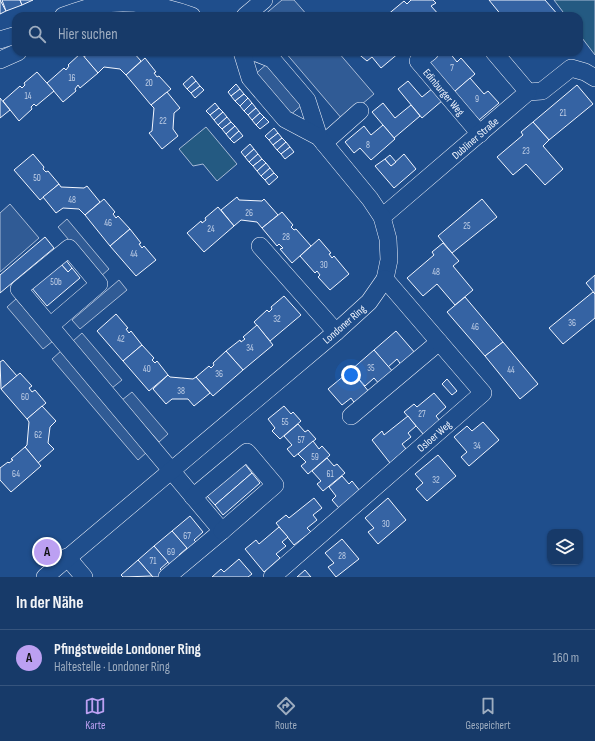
<!DOCTYPE html>
<html lang="de">
<head>
<meta charset="utf-8">
<style>
	:root { --surface:#173a69; --page:#20416f; --text:#f1f3f6; --muted:#9eadc0; --line:#36547d; --accent:#bca0f2 }
	body { margin:0; font-family:"Sofia Sans Condensed",sans-serif; background:var(--page); color:var(--text) }
	.controls { position:absolute; right:12px; bottom:12px; display:grid; overflow:hidden; border-radius:8px; box-shadow:0 1px 3px #0004 }
	.controls button { width:36px; height:36px; display:grid; place-items:center; padding:0; border:0; border-bottom:1px solid var(--line); background:var(--surface); color:var(--text); font:20px sans-serif }
	.you { position:absolute; left:351px; top:375px; width:14px; height:14px; margin:-10px; border:3px solid #fff; border-radius:50%; background:#1a73e8; box-shadow:0 0 0 6px #1a73e833 }
	.badge { display:grid; place-items:center; width:26px; height:26px; border-radius:50%; background:var(--accent); color:#111; font-size:13px; font-weight:700 }
	.pin { position:absolute; translate:-50% -50%; border:2px solid #fff; box-shadow:0 1px 4px #0006 }
	.list { margin:0; padding:0; list-style:none }
	h2 { display:flex; justify-content:space-between; align-items:center; height:52px; margin:0; padding:0 16px; font-size:17px }
	h2 small { font-size:13px; font-weight:400; color:var(--muted) }
	.list li { display:grid; grid-template-columns:26px 1fr auto; gap:12px; align-items:center; box-sizing:border-box; height:56px; padding:0 16px; border-top:1px solid var(--line) }
	.list b { display:block; font-size:15px; white-space:nowrap }
	.list p { margin:0; font-size:13px; white-space:nowrap; color:var(--muted) }
	.list em { font-size:13px; font-style:normal; color:var(--muted) }
	.icon { flex:none; width:22px; height:22px; fill:none; stroke:currentColor; stroke-width:2; stroke-linecap:round; stroke-linejoin:round }
	.map { position:relative; flex:none; width:595px; height:577px; overflow:hidden }
	.search { position:absolute; background:var(--surface); box-shadow:0 1px 3px #0004; left:12px; right:12px; top:12px; height:44px; display:flex; align-items:center; gap:10px; box-sizing:border-box; padding:0 14px; border-radius:12px; color:var(--muted); font-size:15px }
	.sheet { height:108px; background:var(--surface) }
	nav { display:flex; justify-content:space-around; align-items:center; box-sizing:border-box; height:56px; border-top:1px solid var(--line); background:var(--surface); font-size:11px; color:var(--muted) }
	nav a { display:grid; justify-items:center; gap:2px }
	nav .on { color:var(--accent) }
	.map>svg:first-child { display:block }
	.green { fill:#245a82; stroke:#a8bbd7 }
	.parking { fill:#305b95; stroke:#a8bbd7 }
	.building { fill:#3563a3; stroke:#f2f6ff }
	.lines { fill:none; stroke-linecap:round; stroke-linejoin:round }
	.minor-casing { stroke:#f2f6ff; stroke-width:18 }
	.minor { stroke:#1f4e8c; stroke-width:17 }
	.labels { text-anchor:middle; stroke-width:3; stroke-linejoin:round; paint-order:stroke }
	.number-label { font-size:9px; fill:#c3d1e8 }
	.street-label { font-size:11px; fill:#f2f6ff; stroke:#1f4e8c }
</style>
</head>
<body>
<div class="map">
<svg width="595" height="577" viewBox="0 0 595 577">
	<rect width="100%" height="100%" fill="#1f4e8c"/>
	<!-- green -->
	<g class="green">
		<polygon points="554,0 595,0 595,55 579,34 579,16 566,16"/>
		<polygon points="206,127 237,164 217,181 203,164 193,166 179,149"/>
	</g>
	<!-- parking -->
	<g class="parking">
		<polygon points="282,0 294,0 308,16 263,16"/>
		<polygon points="285,52 338,52 374,94 343,120"/>
		<polygon points="268,63 303,104 288,117 253,76"/>
		<polygon points="10,204 39,238 0,272 0,213"/>
		<polygon points="67,219 109,269 100,277 58,227"/>
		<polygon points="119,280 127,290 80,329 72,320"/>
		<polygon points="16,299 53,341 43,349 7,307"/>
		<polygon points="82,333 122,380 112,388 73,341"/>
		<polygon points="61,351 147,452 138,460 52,359"/>
		<polygon points="132,392 168,434 159,442 122,400"/>
	</g>
	<!-- building -->
	<g class="building">
		<polygon points="0,0 6,11 0,14"/>
		<polygon points="2,0 20,0 22,5 6,11"/>
		<polygon points="20,0 33,0 22,5"/>
		<polygon points="411,0 433,0 436,3 431,6 440,16 386,16 404,1 407,4"/>
		<polygon points="489,0 545,0 559,16 502,16"/>
		<polygon points="90,52 133,52 141,61 126,75 120,69 104,67 98,73 84,57"/>
		<polygon points="356,52 400,52 381,68 372,57 367,61"/>
		<polygon points="440,52 449,52 457,62 461,58 475,74 454,92 428,63"/>
		<polygon points="81,53 98,73 80,88 78,85 75,89 76,91 63,102 47,83 64,68 66,70 69,66 68,65"/>
		<polygon points="145,58 156,72 154,73 157,77 159,76 171,89 151,105 126,75"/>
		<polygon points="37,72 54,91 36,106 34,104 31,107 32,109 19,121 3,101 20,86 22,88 25,85 24,83"/>
		<polygon points="192,76 196,81 187,89 183,84"/>
		<polygon points="470,78 484,94 488,91 499,103 479,120 454,92"/>
		<polygon points="196,81 200,86 191,93 187,89"/>
		<polygon points="408,81 422,97 433,88 443,100 422,118 398,89"/>
		<polygon points="236,84 240,89 231,96 228,92"/>
		<polygon points="577,85 593,104 549,140 533,122"/>
		<polygon points="200,86 204,90 195,98 191,93"/>
		<polygon points="240,89 244,94 235,101 231,96"/>
		<polygon points="167,92 180,108 174,113 173,129 178,136 162,149 149,133 152,131 154,108 151,105"/>
		<polygon points="244,94 248,98 240,106 235,101"/>
		<polygon points="0,98 10,110 0,118"/>
		<polygon points="248,98 252,103 244,111 240,106"/>
		<polygon points="215,103 219,108 210,115 206,111"/>
		<polygon points="252,103 256,108 248,115 244,111"/>
		<polygon points="383,103 395,118 411,105 420,116 394,138 372,112"/>
		<polygon points="219,108 223,112 214,120 210,115"/>
		<polygon points="256,108 260,113 252,120 248,115"/>
		<polygon points="223,112 227,117 218,125 214,120"/>
		<polygon points="260,113 264,117 256,125 252,120"/>
		<polygon points="227,117 231,122 222,129 218,125"/>
		<polygon points="264,117 269,122 260,129 256,125"/>
		<polygon points="231,122 235,126 226,134 222,129"/>
		<polygon points="533,122 549,140 543,146 563,169 545,185 526,164 513,175 497,157 523,135 521,132"/>
		<polygon points="383,125 395,139 371,160 360,148 354,153 345,142 364,126 371,135"/>
		<polygon points="235,126 239,131 230,139 226,134"/>
		<polygon points="274,128 278,133 269,140 265,136"/>
		<polygon points="239,131 243,136 234,143 230,139"/>
		<polygon points="278,133 282,138 273,145 269,140"/>
		<polygon points="282,138 286,142 277,150 273,145"/>
		<polygon points="286,142 290,147 281,154 277,150"/>
		<polygon points="250,144 254,149 245,157 241,152"/>
		<polygon points="290,147 294,152 285,159 281,154"/>
		<polygon points="254,149 258,154 249,162 245,157"/>
		<polygon points="33,154 44,167 43,169 46,172 48,171 59,184 40,200 14,170"/>
		<polygon points="258,154 262,159 253,166 249,162"/>
		<polygon points="404,154 416,169 394,188 375,166 385,159 391,166"/>
		<polygon points="390,155 396,162 391,166 385,159"/>
		<polygon points="262,159 266,163 257,171 253,166"/>
		<polygon points="266,163 270,168 261,176 257,171"/>
		<polygon points="270,168 274,173 265,180 261,176"/>
		<polygon points="274,173 278,177 269,185 265,180"/>
		<polygon points="59,184 61,187 84,188 87,186 100,202 85,215 79,209 63,208 56,213 43,197"/>
		<polygon points="237,197 239,200 262,201 264,199 278,215 262,228 257,222 241,220 234,226 221,210"/>
		<polygon points="104,199 115,212 113,214 116,218 118,216 130,229 110,246 85,215"/>
		<polygon points="482,199 497,217 452,253 438,236"/>
		<polygon points="218,207 234,226 204,252 187,233 201,221 202,223 206,220 205,218"/>
		<polygon points="282,212 293,225 291,227 294,230 296,229 311,246 292,263 280,249 283,248 279,244 277,246 262,228"/>
		<polygon points="130,229 141,243 139,244 142,248 144,246 156,260 136,276 110,246"/>
		<polygon points="45,237 54,248 0,293 0,275"/>
		<polygon points="319,239 331,253 329,254 332,258 334,256 349,274 330,290 318,277 320,275 317,271 315,273 300,256"/>
		<polygon points="443,243 459,261 453,266 473,290 455,305 437,284 423,296 407,278 434,255 432,252"/>
		<polygon points="65,259 72,268 68,272 60,263"/>
		<polygon points="60,263 68,272 72,268 80,278 47,306 31,287"/>
		<polygon points="595,275 595,294 586,283"/>
		<polygon points="593,292 595,294 595,318 563,344 549,328"/>
		<polygon points="284,296 301,315 270,341 254,322 267,310 269,312 272,309 271,307"/>
		<polygon points="465,297 503,342 485,356 447,312"/>
		<polygon points="116,314 128,328 126,329 129,333 131,331 142,345 123,361 97,331"/>
		<polygon points="257,325 273,345 243,370 226,351 240,340 241,342 245,339 243,337"/>
		<polygon points="396,331 416,354 402,366 397,359 388,367 374,350"/>
		<polygon points="503,342 538,384 520,399 485,356"/>
		<polygon points="142,345 154,358 152,360 155,363 157,361 168,375 149,391 123,361"/>
		<polygon points="374,350 394,373 380,385 374,378 365,386 351,370"/>
		<polygon points="226,351 243,370 213,396 196,377 209,366 211,368 214,365 213,363"/>
		<polygon points="3,360 17,376 1,389 0,362"/>
		<polygon points="351,370 370,393 356,405 351,398 342,405 328,389"/>
		<polygon points="20,373 32,386 29,388 32,392 35,390 46,403 27,419 1,389"/>
		<polygon points="168,375 170,377 193,379 196,377 210,393 194,406 188,399 172,399 166,404 153,389"/>
		<polygon points="447,379 457,391 452,395 442,384"/>
		<polygon points="434,393 446,407 436,416 440,421 424,435 404,412 414,404 417,407"/>
		<polygon points="42,406 56,421 50,427 48,443 54,449 38,463 25,447 27,445 29,422 27,419"/>
		<polygon points="284,406 291,414 293,412 301,421 280,439 272,431 275,428 268,419"/>
		<polygon points="408,416 416,426 408,433 411,437 402,444 406,449 390,463 372,440 382,431 384,435"/>
		<polygon points="483,422 499,440 469,466 461,457 467,452 454,437 467,426 472,431"/>
		<polygon points="298,424 305,432 308,430 316,439 294,457 287,449 292,445 284,436"/>
		<polygon points="313,441 319,449 322,446 330,455 308,474 301,466 306,462 298,454"/>
		<polygon points="25,447 41,466 11,492 0,480 0,468 8,462 9,463 13,460 11,459"/>
		<polygon points="438,455 456,476 427,501 416,489 423,483 415,474"/>
		<polygon points="327,458 334,466 337,464 345,473 323,491 317,484 321,481 312,471"/>
		<polygon points="245,464 252,473 215,505 207,496"/>
		<polygon points="252,473 260,483 223,515 215,505"/>
		<polygon points="342,476 349,484 352,481 360,491 339,508 332,500 336,496 329,487"/>
		<polygon points="314,498 322,508 313,515 317,520 307,528 311,532 294,545 276,523 286,515 289,518"/>
		<polygon points="388,498 406,520 378,544 368,532 374,528 365,518"/>
		<polygon points="190,516 203,532 194,540 198,544 190,552 172,531"/>
		<polygon points="279,527 288,537 282,542 286,546 276,554 280,558 264,572 245,549 256,540 259,544"/>
		<polygon points="172,531 187,548 179,555 182,559 172,567 154,546"/>
		<polygon points="342,539 359,559 336,577 328,567 334,563 325,553"/>
		<polygon points="154,546 168,562 160,569 164,573 160,577 153,577 138,560"/>
		<polygon points="239,559 252,574 248,577 212,577 221,569 224,572"/>
		<polygon points="138,560 152,576 123,577 121,575"/>
		<polygon points="305,570 311,577 297,577"/>
	</g>
	<g class="lines">
		<!-- minor casing -->
		<g class="minor-casing">
			<g id="minor">
				<path d="M63,16C74,12 86,8 98,5C129,0 163,5 192,16"/>
				<polyline points="245,16 264,0"/>
				<polyline points="0,40 16,35"/>
				<polyline points="254,52 272,59 307,100 319,137"/>
				<polyline points="430,52 418,61 480,134"/>
				<polyline points="0,60 18,52"/>
				<polyline points="528,92 542,91 571,68 585,72 595,78"/>
				<polyline points="324,143 360,111"/>
				<polyline points="382,217 528,92 494,52"/>
				<polyline points="260,246 336,332"/>
				<polyline points="50,326 99,284 69,248 19,289 222,531 167,577"/>
				<polyline points="351,416 439,342"/>
				<polyline points="193,497 247,452 275,485 222,531"/>
				<polyline points="67,557 84,577"/>
				<polyline points="45,577 336,332 369,302 385,279 389,260 388,239 382,217 370,199 319,137 285,119 250,78 242,52"/>
				<polyline points="272,577 483,393 385,279"/>
			</g>
		</g>
		<!-- minor -->
		<use href="#minor" class="minor"/>
	</g>
	<g class="labels">
		<!-- number labels -->
		<g class="number-label">
			<text x="452" y="71">7</text>
			<text x="72" y="81">16</text>
			<text x="149" y="86">20</text>
			<text x="28" y="99">14</text>
			<text x="477" y="102">9</text>
			<text x="563" y="116">21</text>
			<text x="163" y="124">22</text>
			<text x="368" y="148">8</text>
			<text x="526" y="154">23</text>
			<text x="37" y="181">50</text>
			<text x="72" y="203">48</text>
			<text x="249" y="216">26</text>
			<text x="108" y="226">46</text>
			<text x="467" y="229">25</text>
			<text x="211" y="232">24</text>
			<text x="286" y="240">28</text>
			<text x="134" y="257">44</text>
			<text x="324" y="268">30</text>
			<text x="436" y="275">48</text>
			<text x="56" y="285">50b</text>
			<text x="277" y="322">32</text>
			<text x="572" y="326">36</text>
			<text x="475" y="330">46</text>
			<text x="121" y="342">42</text>
			<text x="250" y="351">34</text>
			<text x="371" y="371">35</text>
			<text x="147" y="372">40</text>
			<text x="511" y="373">44</text>
			<text x="219" y="377">36</text>
			<text x="181" y="394">38</text>
			<text x="25" y="400">60</text>
			<text x="422" y="417">27</text>
			<text x="285" y="425">55</text>
			<text x="38" y="438">62</text>
			<text x="301" y="443">57</text>
			<text x="477" y="449">34</text>
			<text x="315" y="460">59</text>
			<text x="16" y="477">64</text>
			<text x="330" y="477">61</text>
			<text x="436" y="483">32</text>
			<text x="386" y="527">30</text>
			<text x="187" y="539">67</text>
			<text x="171" y="555">69</text>
			<text x="342" y="559">28</text>
			<text x="153" y="564">71</text>
		</g>
		<!-- street labels -->
		<g class="street-label">
			<text transform="translate(444 92) rotate(50)" y="4">Edinburger Weg</text>
			<text transform="translate(475 138) rotate(-41)" y="4">Dubliner Straße</text>
			<text transform="translate(344 324) rotate(-41)" y="4">Londoner Ring</text>
			<text transform="translate(434 436) rotate(-41)" y="4">Osloer Weg</text>
		</g>
	</g>
</svg>
<div class="controls">
<button><svg class="icon" aria-label="layers" viewBox="0 0 24 24"><path d="M12 4l9 5-9 5-9-5zM3 14l9 5 9-5"/></svg></button>
</div>
<div class="you"></div>
<div class="pin badge" style="left:47px;top:552px">A</div>
<div class="search"><svg class="icon" aria-label="search" viewBox="0 0 24 24"><circle cx="10" cy="10" r="6"/><path d="M15 15l6 6"/></svg>Hier suchen</div>
</div>
<section class="sheet">
<h2>In der Nähe<small></small></h2>
<ul class="list">
<li><span class="badge">A</span><div><b>Pfingstweide Londoner Ring</b><p>Haltestelle · Londoner Ring</p></div><em>160 m</em></li>
</ul>
</section>
<nav>
<a class="on"><svg class="icon" aria-label="map" viewBox="0 0 24 24"><path d="M3 6l6-2 6 2 6-2v14l-6 2-6-2-6 2zM9 4v14M15 6v14"/></svg>Karte</a>
<a><svg class="icon" aria-label="directions" viewBox="0 0 24 24"><path d="M12 3l9 9-9 9-9-9zM9 14v-3h6M13 9l2 2-2 2"/></svg>Route</a>
<a><svg class="icon" aria-label="saved" viewBox="0 0 24 24"><path d="M7 4h10v16l-5-4-5 4z"/></svg>Gespeichert</a>
</nav>
</body>
</html>
